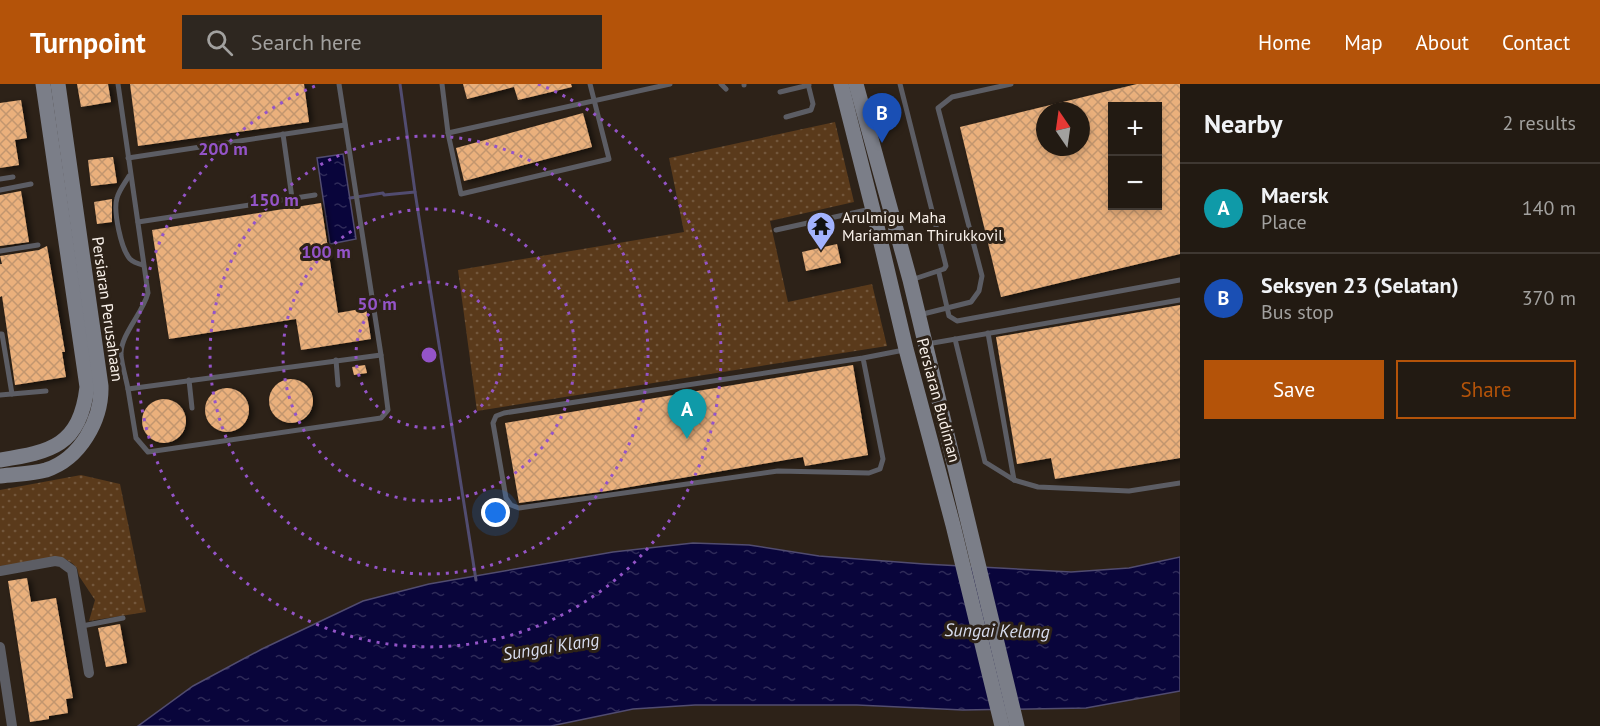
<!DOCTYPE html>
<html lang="en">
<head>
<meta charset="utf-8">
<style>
	:root { --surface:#221a12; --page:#2e2720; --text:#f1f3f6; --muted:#a2a19f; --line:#3f3832; --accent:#b45309 }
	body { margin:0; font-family:"PT Sans",sans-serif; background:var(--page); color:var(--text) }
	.controls { position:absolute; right:18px; top:18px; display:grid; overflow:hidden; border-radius:0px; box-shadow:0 3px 9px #0003 }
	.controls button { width:54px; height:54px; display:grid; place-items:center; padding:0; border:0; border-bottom:2px solid var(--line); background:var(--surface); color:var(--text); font:30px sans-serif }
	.compass { position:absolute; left:1036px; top:18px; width:54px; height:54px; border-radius:50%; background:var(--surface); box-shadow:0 3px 9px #0003; rotate:347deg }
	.you { position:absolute; left:496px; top:429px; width:21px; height:21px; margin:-15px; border:4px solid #fff; border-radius:50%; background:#1a73e8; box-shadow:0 0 0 9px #1a73e833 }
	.badge { display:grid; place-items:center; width:39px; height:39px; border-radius:50%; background:var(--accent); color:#fff; font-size:20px; font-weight:700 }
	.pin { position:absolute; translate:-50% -50px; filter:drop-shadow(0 2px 3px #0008) }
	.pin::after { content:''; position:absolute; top:32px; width:21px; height:18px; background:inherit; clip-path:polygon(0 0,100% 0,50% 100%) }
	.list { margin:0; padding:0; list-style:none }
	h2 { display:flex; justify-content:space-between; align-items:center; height:78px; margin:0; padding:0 24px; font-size:26px }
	h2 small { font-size:20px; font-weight:400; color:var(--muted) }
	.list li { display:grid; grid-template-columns:39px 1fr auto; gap:18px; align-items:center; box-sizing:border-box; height:90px; padding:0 24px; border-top:2px solid var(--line) }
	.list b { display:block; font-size:22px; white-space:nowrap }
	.list p { margin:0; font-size:20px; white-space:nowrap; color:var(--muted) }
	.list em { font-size:20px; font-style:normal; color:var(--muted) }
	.actions { display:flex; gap:12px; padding:18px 24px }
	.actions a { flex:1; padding:14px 0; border:2px solid var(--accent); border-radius:0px; text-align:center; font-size:21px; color:var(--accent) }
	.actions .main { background:var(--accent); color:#fff }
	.icon { flex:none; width:33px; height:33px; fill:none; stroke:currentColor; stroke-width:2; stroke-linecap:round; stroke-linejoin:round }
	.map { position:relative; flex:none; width:1180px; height:642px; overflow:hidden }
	header { display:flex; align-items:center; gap:36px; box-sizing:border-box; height:84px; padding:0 30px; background:var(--accent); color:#fff }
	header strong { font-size:28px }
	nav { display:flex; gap:33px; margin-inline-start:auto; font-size:21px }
	.search { width:420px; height:54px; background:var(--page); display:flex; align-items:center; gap:15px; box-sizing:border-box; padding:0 21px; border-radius:0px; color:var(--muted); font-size:22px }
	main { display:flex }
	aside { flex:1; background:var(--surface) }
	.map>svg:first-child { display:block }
	.green { fill:url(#green-dots) }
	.water { fill:url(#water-ripples); stroke:#514c70; stroke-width:1.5 }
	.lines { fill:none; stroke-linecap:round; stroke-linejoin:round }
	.stream { stroke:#514c70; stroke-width:3 }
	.building { fill:url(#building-cross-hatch); fill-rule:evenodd; filter:url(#shadow) }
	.lane { stroke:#5c5d64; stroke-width:5 }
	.street { stroke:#5c5d64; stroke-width:10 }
	.secondary { stroke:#7b7e88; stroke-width:15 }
	.ring { fill:none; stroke:#9454c8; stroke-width:3; stroke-dasharray:3 6 }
	.labels { text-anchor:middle; stroke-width:6; stroke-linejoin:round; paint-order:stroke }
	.poi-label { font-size:16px; fill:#faf2eb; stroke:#2d2218; text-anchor:start }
	.street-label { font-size:16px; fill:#faf2eb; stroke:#2d2218 }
	.water-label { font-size:18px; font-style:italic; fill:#d8ddef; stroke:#2d2218 }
	.centre { fill:#9454c8; stroke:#2d2218; stroke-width:3 }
	.ring-label { font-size:18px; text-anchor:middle; font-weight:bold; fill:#9454c8; stroke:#2d2218; stroke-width:6; stroke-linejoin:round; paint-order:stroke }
</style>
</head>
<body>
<header>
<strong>Turnpoint</strong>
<div class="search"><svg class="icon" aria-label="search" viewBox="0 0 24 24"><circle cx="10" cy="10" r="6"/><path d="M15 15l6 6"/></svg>Search here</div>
<nav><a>Home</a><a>Map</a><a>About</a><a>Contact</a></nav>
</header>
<main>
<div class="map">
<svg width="1180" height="642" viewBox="0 0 1180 642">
	<defs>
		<pattern id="green-dots" width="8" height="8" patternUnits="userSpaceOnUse" patternTransform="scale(1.5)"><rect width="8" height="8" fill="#5a3a1b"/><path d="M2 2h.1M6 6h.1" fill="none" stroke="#73573c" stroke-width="1.8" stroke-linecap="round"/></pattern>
		<pattern id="water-ripples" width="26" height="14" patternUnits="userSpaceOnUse" patternTransform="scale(1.5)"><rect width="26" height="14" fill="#09053b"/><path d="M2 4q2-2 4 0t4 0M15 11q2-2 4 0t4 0" fill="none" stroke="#2e2a58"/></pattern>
		<pattern id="building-cross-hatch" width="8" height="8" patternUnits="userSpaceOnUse" patternTransform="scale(1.5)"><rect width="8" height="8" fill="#eab07b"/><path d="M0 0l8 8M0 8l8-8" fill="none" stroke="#c2966e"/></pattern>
		<filter id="shadow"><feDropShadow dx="3.5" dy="2" stdDeviation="3" flood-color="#0009"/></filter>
	</defs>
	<rect width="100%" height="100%" fill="#2d2218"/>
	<!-- green -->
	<g class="green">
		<polygon points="835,38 854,118 770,137 788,218 872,200 887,262 477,327 458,186 684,148 669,74"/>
		<polygon points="81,391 120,400 146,528 89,537 95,516 79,492 77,484 72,479 65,475 0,482 0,406"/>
	</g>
	<!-- water -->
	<g class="water">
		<polygon points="343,70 356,155 330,160 317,74"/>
		<polygon points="693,459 749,461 819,472 924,480 1071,488 1129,484 1180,473 1180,607 1086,624 963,626 857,621 695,621 633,625 551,642 138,642 193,602 262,565 363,517 429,500 613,468"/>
	</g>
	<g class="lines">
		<!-- stream -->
		<g class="stream">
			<polyline points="400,0 415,108 476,496"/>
			<polyline points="350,114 383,109 384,111 415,108"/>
		</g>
	</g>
	<!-- building -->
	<g class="building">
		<polygon points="77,0 108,0 111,18 81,23"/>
		<polygon points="130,0 304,0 309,38 138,62"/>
		<polygon points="463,0 571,0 572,3 518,16 514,3 467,15"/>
		<path d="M1137,0H1180V170L1001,213L960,43ZM1113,22H1158V122H1113ZM1045,27H1081V63H1045Z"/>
		<polygon points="21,16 27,54 15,56 19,81 0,84 0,19"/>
		<polygon points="583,29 592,63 464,97 456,64"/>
		<polygon points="113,73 117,99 91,102 88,76"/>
		<polygon points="21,107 29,158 0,162 0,111"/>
		<polygon points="112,115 112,138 97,140 94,118"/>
		<polygon points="321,119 338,229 366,224 371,255 301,266 296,235 169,255 152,146"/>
		<polygon points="837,160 841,179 806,187 802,168"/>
		<polygon points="47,162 65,268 62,268 66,293 15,301 2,212 0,213 0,180 2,180 0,172 39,166"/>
		<polygon points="1180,221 1180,374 1055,395 1051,374 1017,380 996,253"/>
		<polygon points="365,281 367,289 354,291 352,283"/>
		<polygon points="853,281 868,371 805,382 803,373 607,407 519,419 505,339"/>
		<circle cx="291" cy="317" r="22"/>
		<circle cx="227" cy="326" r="22"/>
		<circle cx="164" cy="337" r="22"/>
		<polygon points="27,494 31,518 56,514 73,614 66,615 68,629 49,632 49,635 30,638 8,497"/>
		<polygon points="120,540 127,579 106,583 98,544"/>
	</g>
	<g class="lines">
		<!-- lane -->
		<g class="lane">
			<path d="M118,0L148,209C143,229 120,251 121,271C122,282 126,294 128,305L381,271"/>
			<polyline points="442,0 448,49 670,0"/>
			<polyline points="721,0 726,5"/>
			<polyline points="900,0 946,182 944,185 911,196"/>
			<polyline points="744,1 744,0"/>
			<polyline points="780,8 809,1"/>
			<polyline points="786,33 811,26 813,20 808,0"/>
			<polyline points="448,49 461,110 609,75 590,0"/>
			<polyline points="283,50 292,114"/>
			<polyline points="128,74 345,41"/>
			<path d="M129,92C125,99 119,106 117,114C113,127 121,165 130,175C133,178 139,180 143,181"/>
			<polyline points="0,95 13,93"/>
			<polyline points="0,106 31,100"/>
			<polyline points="138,138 315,111"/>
			<polyline points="776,146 871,125"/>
			<polyline points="0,167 38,161"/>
			<polyline points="939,189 949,232 957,237 1180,196"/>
			<polyline points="919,231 971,218 979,207 982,192 938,24 952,13 1011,0"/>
			<polyline points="988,249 1014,396"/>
			<polyline points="0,250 2,250 12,310"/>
			<polyline points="955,255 985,378 1014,396 1038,403 1129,407 1180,399"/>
			<polyline points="927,260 1180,216"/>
			<polyline points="863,274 883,375 880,385 869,389 778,387 519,424 511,421 506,414 493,339 496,332 504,329 863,274 904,266"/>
			<polyline points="336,276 338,301"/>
			<polyline points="189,296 192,324"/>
			<polyline points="128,305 136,354 148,368 381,334 388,326 381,271 339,0"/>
			<polyline points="0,311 46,307"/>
			<polyline points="82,542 123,534"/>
		</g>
		<!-- street -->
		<g class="street">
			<polyline points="0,487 55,477 61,478 72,486 89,589"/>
			<polyline points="0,563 12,642"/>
		</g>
		<!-- secondary -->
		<g class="secondary">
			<polyline points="841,0 876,138 906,265 953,441 1002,642"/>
			<polyline points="856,0 910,196 1017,642"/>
			<path d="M0,376C51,368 80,362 87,303L43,0"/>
			<path d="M0,392C15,390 32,390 46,386C80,375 102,336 101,302L58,0"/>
		</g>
	</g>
	<!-- distance rings -->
	<g class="ring">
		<circle cx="429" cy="271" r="73"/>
		<circle cx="429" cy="271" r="146"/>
		<circle cx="429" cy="271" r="219"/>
		<path d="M538 0A292 292 0 1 1 320 0"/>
	</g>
	<!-- icons -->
	<defs>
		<g id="temple-pin" transform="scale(1.5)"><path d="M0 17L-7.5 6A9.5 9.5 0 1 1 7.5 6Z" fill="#a2b2fd" stroke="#2d2218"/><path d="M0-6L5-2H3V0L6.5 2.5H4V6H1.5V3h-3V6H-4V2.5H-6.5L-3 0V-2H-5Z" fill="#111"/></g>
	</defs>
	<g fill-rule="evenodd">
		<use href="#temple-pin" x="821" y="142"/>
	</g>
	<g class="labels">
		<!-- poi labels -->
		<g class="poi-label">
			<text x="842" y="139">Arulmigu Maha<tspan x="842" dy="18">Mariamman Thirukkovil</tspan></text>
		</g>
		<!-- street labels -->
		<g class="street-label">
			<text transform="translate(108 225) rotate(82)" y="6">Persiaran Perusahaan</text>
			<text transform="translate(939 316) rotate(75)" y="6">Persiaran Budiman</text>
		</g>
		<!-- water labels -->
		<g class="water-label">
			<text transform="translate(997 547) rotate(1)" y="6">Sungai Kelang</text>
			<text transform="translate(551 563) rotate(-9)" y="6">Sungai Klang</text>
		</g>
	</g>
	<circle cx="429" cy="271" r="9" class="centre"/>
	<g class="ring-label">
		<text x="223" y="71">200 m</text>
		<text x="274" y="122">150 m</text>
		<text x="326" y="174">100 m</text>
		<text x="377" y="226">50 m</text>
	</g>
</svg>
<div class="controls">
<button>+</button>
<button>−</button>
</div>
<svg class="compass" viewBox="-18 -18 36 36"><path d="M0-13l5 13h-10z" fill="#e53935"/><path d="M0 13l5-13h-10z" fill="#a2a19f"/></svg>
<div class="you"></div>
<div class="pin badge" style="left:687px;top:355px;background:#0f9aa8">A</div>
<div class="pin badge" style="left:882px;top:59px;background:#1a4fb4">B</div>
</div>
<aside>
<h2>Nearby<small>2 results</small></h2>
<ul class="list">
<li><span class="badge" style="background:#0f9aa8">A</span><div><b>Maersk</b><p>Place</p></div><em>140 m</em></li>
<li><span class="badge" style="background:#1a4fb4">B</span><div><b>Seksyen 23 (Selatan)</b><p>Bus stop</p></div><em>370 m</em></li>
</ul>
<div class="actions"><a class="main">Save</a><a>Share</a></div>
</aside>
</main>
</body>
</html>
